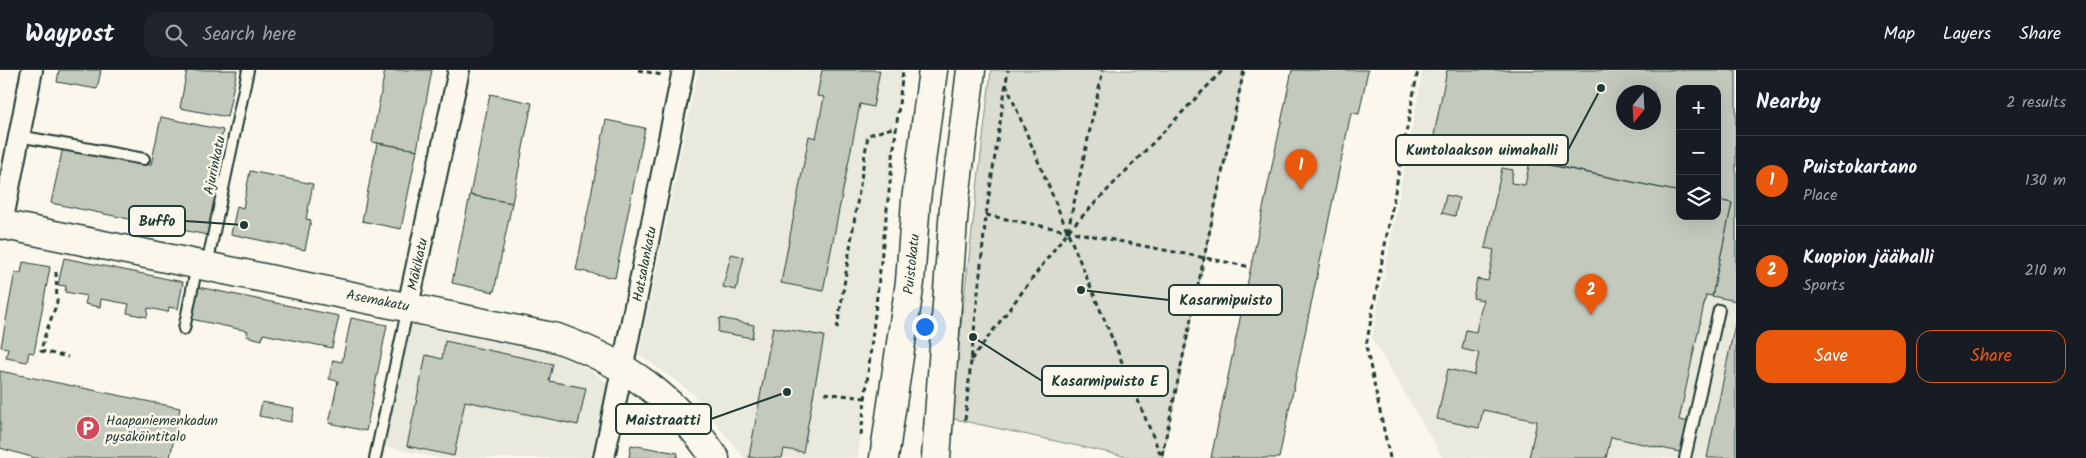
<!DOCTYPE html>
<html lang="en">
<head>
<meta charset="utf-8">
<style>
	:root { --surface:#171b24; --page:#20242c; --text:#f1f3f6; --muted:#9ea1a6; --line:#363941; --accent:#ea580c }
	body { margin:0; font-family:Kalam,sans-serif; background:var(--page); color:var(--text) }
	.controls { position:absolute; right:15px; top:15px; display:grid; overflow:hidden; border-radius:10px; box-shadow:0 5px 20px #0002 }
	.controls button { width:45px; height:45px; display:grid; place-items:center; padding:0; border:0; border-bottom:1px solid var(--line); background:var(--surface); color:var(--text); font:25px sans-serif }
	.compass { position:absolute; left:1616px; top:15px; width:45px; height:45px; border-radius:50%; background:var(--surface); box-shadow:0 5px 20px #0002; rotate:198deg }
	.you { position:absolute; left:924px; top:256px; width:18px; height:18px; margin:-12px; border:4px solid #fff; border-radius:50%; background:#1a73e8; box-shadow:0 0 0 8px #1a73e833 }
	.badge { display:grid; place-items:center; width:32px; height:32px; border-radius:50%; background:var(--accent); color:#fff; font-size:16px; font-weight:700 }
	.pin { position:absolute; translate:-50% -41px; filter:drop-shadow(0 1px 2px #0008) }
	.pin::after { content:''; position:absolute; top:26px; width:18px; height:15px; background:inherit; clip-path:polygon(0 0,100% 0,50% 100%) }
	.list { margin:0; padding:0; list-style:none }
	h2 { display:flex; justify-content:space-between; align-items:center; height:65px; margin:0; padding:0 20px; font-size:21px }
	h2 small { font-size:16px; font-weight:400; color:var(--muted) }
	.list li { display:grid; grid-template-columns:32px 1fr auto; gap:15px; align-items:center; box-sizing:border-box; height:90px; padding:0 20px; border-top:1px solid var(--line) }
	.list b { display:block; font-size:19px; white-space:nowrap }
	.list p { margin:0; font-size:16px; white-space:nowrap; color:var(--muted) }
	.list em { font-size:16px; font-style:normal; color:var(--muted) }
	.actions { display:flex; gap:10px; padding:15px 20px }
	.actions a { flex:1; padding:11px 0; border:1px solid var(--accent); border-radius:15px; text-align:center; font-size:18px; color:var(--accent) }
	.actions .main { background:var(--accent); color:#fff }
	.icon { flex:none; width:28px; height:28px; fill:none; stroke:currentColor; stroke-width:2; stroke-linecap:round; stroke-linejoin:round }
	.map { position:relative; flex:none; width:1736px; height:388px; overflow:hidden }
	header { display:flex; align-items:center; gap:30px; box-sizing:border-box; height:70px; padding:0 25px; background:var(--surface); border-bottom:1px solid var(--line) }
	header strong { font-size:24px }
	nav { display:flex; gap:28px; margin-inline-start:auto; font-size:18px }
	.search { width:350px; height:45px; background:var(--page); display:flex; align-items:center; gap:12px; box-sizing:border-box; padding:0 18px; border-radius:15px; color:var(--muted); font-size:19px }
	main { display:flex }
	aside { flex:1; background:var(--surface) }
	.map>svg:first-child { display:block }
	.built { fill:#eae9de; fill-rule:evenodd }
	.green { fill:#dbdcd1; stroke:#7d8c82 }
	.building { fill:#c4c9be; stroke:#1f3d34; fill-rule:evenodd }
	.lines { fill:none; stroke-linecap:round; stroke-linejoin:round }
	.lane-casing { stroke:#1f3d34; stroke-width:14 }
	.street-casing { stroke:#1f3d34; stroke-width:24 }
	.secondary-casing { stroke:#1f3d34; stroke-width:31 }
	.path { stroke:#1f3d34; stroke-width:3; stroke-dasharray:5 4; stroke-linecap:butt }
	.lane { stroke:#fbf7ec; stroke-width:10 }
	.street { stroke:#fbf7ec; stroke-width:20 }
	.secondary { stroke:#fbf7ec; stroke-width:28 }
	.labels { text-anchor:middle; stroke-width:5; stroke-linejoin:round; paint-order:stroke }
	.street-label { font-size:14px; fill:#1f3d34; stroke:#fbf7ec }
	.poi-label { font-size:14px; fill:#1f3d34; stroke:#fbf7ec; text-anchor:start }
	.leader { fill:none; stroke:#1f3d34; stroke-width:2 }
	.callout-dot { fill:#1f3d34; stroke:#fbf7ec; stroke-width:2 }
	.callout { fill:#fbf7ec; stroke:#1f3d34; stroke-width:2 }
	.callout-label { font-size:15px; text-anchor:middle; font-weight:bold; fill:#1f3d34 }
</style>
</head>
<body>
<header>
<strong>Waypost</strong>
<div class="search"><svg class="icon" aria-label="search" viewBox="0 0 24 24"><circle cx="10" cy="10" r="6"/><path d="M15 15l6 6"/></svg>Search here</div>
<nav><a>Map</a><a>Layers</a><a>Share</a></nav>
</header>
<main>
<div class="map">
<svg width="1736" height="388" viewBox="0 0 1736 388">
	<rect width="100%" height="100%" fill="#fbf7ec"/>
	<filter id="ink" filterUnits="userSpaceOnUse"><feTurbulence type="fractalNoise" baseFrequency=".02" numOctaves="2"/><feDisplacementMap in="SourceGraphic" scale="10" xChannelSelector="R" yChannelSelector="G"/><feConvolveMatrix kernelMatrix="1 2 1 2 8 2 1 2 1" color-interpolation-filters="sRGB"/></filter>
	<g filter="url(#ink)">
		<!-- built -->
		<g class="built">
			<polygon points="698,0 903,0 858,388 744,388 692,323 639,284"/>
			<path d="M1423,0H1736V388H1443L1372,268ZM1680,19H1717V146H1680ZM1624,22H1654V52H1624Z"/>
			<polygon points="404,253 554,284 590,300 618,320 605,388 438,388 378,375"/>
		</g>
		<!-- green -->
		<polygon class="green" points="991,0 1244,0 1162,388 1133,388 950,348"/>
		<!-- building -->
		<g class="building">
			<polygon points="59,0 101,0 97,19 57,12"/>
			<polygon points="187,0 237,0 227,47 180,38"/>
			<polygon points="385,0 432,0 417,80 372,72"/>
			<polygon points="822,0 880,0 873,37 860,34 823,221 781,213 809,66 816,68 824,27 817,26"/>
			<polygon points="1292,0 1368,0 1359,44 1351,43 1279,388 1211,388"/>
			<path d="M1447,0H1736V231L1712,226L1732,133L1717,130V19H1680V122L1433,70ZM1624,22H1654V52H1624Z"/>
			<polygon points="490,24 532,33 512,133 470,125"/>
			<polygon points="161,47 223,60 214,107 219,109 207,165 51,133 63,77 151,95"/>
			<polygon points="606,50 645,58 615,208 576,200"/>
			<polygon points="377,73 417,80 401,159 362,151"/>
			<polygon points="1530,91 1680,122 1680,146 1717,146 1717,130 1732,133 1712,226 1706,225 1679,350 1690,352 1684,383 1611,367 1606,388 1529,388 1537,351 1483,340 1479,358 1437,349 1448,299 1474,305 1479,283 1462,279 1466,260 1476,262 1483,230 1473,228 1477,209 1488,211 1494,180 1485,178 1502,98 1513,100 1511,113 1525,115"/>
			<polygon points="250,101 313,114 306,149 311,150 305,180 231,164 237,136 243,138"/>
			<polygon points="470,125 512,133 494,222 452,213"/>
			<polygon points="1446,125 1459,128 1455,146 1442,143"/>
			<polygon points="731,184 744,187 736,220 723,217"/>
			<polygon points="64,188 183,212 178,239 169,237 168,242 148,238 147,247 127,243 129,234 101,229 100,237 85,234 87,226 65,222 66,216 58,215"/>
			<polygon points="23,192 50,197 34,283 29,282 27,292 6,288 8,278 1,277 15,202 21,203"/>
			<polygon points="198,217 339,246 332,278 263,264 262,270 246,266 248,261 191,249"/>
			<polygon points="351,248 387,255 366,361 329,353 338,311 329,309 333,290 342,292"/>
			<polygon points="720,248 754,255 752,268 718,262"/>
			<polygon points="1736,249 1736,388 1707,388"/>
			<polygon points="773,257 824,266 803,382 784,379 782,388 755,388 749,387"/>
			<polygon points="445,271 553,294 549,311 586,318 578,355 465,331 454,386 407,376 426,285 442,289"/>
			<polygon points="0,301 180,338 170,388 35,388 0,378"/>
			<polygon points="262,332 294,338 291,352 259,346"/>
			<polygon points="631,375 678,383 677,388 629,388"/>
		</g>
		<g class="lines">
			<!-- lane casing -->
			<g class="lane-casing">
				<g id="lane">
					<polyline points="19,66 144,89"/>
					<polyline points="207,195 248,0"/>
					<polyline points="184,259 194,210"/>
					<polyline points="375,388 408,237"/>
					<polyline points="1685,388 1719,240"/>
				</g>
			</g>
			<!-- street casing -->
			<g class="street-casing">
				<g id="street">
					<polyline points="2,154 32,0"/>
					<polyline points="408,236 459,0"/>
					<polyline points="604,388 683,0"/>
				</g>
			</g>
			<!-- secondary casing -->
			<g class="secondary-casing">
				<g id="secondary">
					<path d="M0,154L557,268C626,293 674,327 715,388"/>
					<polyline points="884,388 910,212 916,130 933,0"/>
					<polyline points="936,388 954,137 971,0"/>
				</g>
			</g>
			<!-- path -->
			<g class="path">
				<polyline points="638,0 662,5"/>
				<polyline points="1006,14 1162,388"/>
				<polyline points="986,145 1251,197"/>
				<polyline points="1068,160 1103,0"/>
				<polyline points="56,202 57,233 45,265 41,281 68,287"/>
				<polyline points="837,259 868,65 896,57"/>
				<polyline points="971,290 1068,161 1223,0"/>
				<polyline points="825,323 865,328"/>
				<polyline points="965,350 986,145 1008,0"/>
				<polyline points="861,365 903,0"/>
				<polyline points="1162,385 1244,0"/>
				<polyline points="1390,388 1366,276 1418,0"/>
			</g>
			<!-- lane -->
			<use href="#lane" class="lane"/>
			<!-- street -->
			<use href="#street" class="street"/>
			<!-- secondary -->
			<use href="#secondary" class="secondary"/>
		</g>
	</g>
	<!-- icons -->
	<defs>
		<g id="parking-disc" transform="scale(1.25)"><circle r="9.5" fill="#d1495b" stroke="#fbf7ec"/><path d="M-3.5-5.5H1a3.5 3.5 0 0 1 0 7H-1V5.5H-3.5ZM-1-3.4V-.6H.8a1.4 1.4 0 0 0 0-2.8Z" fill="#fff"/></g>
	</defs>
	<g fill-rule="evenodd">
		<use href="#parking-disc" x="88" y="358"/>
	</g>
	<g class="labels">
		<!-- street labels -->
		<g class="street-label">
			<text transform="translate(214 95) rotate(-78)" y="5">Ajurinkatu</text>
			<text transform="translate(417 194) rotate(-78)" y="5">Mäkikatu</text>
			<text transform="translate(644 194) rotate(-79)" y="5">Hatsalankatu</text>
			<text transform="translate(911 194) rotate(-84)" y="5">Puistokatu</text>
			<text transform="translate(378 230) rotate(11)" y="5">Asemakatu</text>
		</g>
		<!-- poi labels -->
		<g class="poi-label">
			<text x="106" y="355">Haapaniemenkadun<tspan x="106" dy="16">pysäköintitalo</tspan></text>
		</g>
	</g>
	<!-- callouts -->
	<path class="leader" d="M1601 18L1568 80M244 155L185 151M1081 220L1169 230M973 267L1042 311M787 322L711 349"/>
	<g class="callout-dot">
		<circle cx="1601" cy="18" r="5"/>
		<circle cx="244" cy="155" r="5"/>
		<circle cx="1081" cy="220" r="5"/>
		<circle cx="973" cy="267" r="5"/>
		<circle cx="787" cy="322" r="5"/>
	</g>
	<g class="callout">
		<rect x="1396" y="65" width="172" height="30" rx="5"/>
		<rect x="129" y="136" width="56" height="30" rx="5"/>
		<rect x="1169" y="215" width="113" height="30" rx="5"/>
		<rect x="1042" y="296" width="126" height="30" rx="5"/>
		<rect x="616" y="334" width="95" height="30" rx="5"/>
	</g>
	<g class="callout-label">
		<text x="1482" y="85">Kuntolaakson uimahalli</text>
		<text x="157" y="156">Buffo</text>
		<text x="1226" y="235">Kasarmipuisto</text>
		<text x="1105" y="316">Kasarmipuisto E</text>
		<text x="663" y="355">Maistraatti</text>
	</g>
</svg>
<div class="controls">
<button>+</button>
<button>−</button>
<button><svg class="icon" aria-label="layers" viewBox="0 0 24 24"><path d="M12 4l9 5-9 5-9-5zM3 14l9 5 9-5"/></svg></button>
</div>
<svg class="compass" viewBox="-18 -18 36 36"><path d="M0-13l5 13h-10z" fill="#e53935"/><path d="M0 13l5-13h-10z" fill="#9ea1a6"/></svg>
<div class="you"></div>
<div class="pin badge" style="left:1301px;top:120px">1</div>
<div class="pin badge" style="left:1591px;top:245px">2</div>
</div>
<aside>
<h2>Nearby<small>2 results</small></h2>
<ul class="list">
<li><span class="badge">1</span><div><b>Puistokartano</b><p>Place</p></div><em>130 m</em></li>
<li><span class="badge">2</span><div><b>Kuopion jäähalli</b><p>Sports</p></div><em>210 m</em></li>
</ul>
<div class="actions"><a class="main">Save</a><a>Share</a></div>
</aside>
</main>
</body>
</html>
